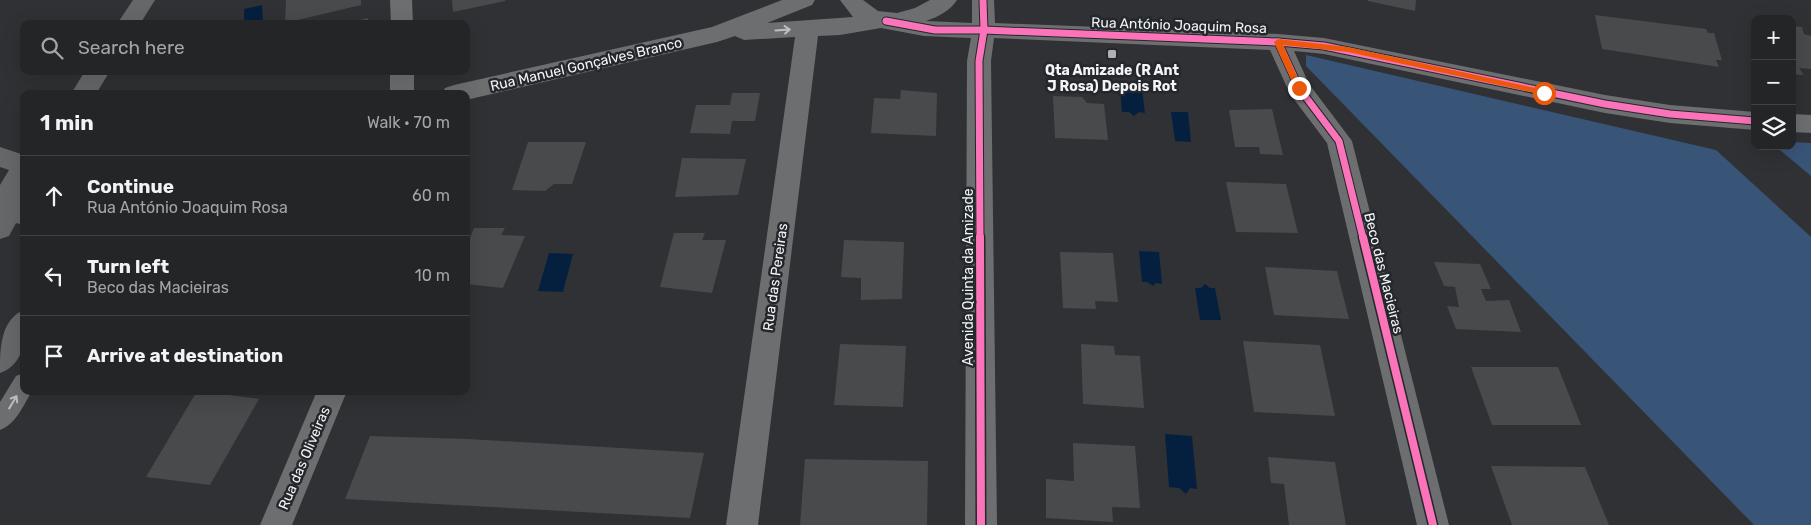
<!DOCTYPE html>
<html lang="en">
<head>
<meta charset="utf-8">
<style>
	:root { --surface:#232527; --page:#2b2d2f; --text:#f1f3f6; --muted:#a3a5a7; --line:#404244 }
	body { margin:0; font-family:Rubik,sans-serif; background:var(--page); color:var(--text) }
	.controls { position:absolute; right:15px; top:15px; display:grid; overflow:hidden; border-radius:10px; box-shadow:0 5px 20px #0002 }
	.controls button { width:45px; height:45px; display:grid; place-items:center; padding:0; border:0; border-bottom:1px solid var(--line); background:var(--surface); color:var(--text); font:25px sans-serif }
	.stop { position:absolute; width:15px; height:15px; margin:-11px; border:4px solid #ea580c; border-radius:50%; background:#fff }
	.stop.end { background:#ea580c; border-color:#fff; box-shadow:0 1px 5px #0008 }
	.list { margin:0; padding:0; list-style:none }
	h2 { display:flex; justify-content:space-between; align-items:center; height:65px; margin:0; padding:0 20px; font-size:21px }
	h2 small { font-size:16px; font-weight:400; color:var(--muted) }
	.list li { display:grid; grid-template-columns:32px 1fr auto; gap:15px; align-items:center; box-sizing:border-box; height:80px; padding:0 20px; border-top:1px solid var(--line) }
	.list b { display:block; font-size:19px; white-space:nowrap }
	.list p { margin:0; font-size:16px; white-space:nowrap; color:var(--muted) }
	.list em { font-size:16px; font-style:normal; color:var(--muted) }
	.icon { flex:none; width:28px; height:28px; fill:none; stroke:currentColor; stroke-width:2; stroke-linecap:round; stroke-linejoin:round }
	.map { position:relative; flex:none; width:1811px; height:525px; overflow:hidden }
	.search { position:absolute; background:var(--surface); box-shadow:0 5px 20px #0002; left:20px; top:20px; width:450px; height:55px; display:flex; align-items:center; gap:12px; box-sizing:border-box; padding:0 18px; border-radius:10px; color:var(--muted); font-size:19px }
	.panel { position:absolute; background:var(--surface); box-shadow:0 5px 20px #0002; left:20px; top:90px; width:450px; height:305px; border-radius:10px }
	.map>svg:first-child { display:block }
	.green { fill:#385477 }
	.water { fill:#05203f }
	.building { fill:#494a4c }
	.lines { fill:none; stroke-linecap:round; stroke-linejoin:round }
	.lane { fill:#6d6e70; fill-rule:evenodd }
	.street { fill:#6d6e70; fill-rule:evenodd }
	.secondary { fill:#666769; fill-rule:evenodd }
	.cycleway-far1-casing { stroke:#24272b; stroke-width:9 }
	.cycleway-casing { stroke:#24272b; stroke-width:11 }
	.cycleway-far1 { stroke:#fb73b8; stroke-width:7 }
	.cycleway { stroke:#fb73b8; stroke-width:8 }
	.oneway { stroke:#bdbec0 }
	.route { fill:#ea580c }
	.poi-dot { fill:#aeb0b2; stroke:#24272b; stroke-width:2 }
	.labels { text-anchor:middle; stroke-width:5; stroke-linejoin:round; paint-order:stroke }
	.street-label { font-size:14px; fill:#f2f4f6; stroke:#24272b }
	.poi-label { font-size:14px; font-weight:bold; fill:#f2f4f6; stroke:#24272b }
</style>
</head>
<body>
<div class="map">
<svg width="1811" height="525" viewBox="0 0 1811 525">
	<rect width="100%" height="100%" fill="#2f3134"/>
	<!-- green -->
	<g class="green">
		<polygon points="1306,55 1716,150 1811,237 1811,525 1754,525 1306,66"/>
		<polygon points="1792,142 1811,143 1811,176 1775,146 1792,146"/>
	</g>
	<!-- water -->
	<g class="water">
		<polygon points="262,5 263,24 244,24 244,9"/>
		<polygon points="1120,88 1142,89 1145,113 1139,112 1134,116 1129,112 1122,112"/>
		<polygon points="1171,112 1188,112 1191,142 1175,141"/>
		<polygon points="1139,251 1159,252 1162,284 1156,283 1153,286 1147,282 1142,282"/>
		<polygon points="549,253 573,254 563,292 538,291"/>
		<polygon points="1205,284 1210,288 1215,288 1221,320 1200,320 1195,288 1201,288"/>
		<polygon points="1165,434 1192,436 1197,489 1190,488 1186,494 1179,488 1169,487"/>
	</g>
	<!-- building -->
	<g class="building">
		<polygon points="286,0 361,0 361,5 285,23"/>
		<polygon points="452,0 505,0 505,1 453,12"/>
		<polygon points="1368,0 1416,0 1415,11 1368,1"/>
		<polygon points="1595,15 1706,29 1708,33 1714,33 1722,60 1716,60 1719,67 1602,49"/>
		<polygon points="368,18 369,24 347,24 347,23"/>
		<polygon points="1792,26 1802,27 1804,34 1811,36 1811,69 1799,68 1804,75 1792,74"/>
		<polygon points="901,90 937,93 936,136 871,133 874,98 900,99"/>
		<polygon points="732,93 760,93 755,121 732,121 730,134 690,133 696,105 730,105"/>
		<polygon points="1053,96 1082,97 1087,103 1104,104 1108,140 1055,138"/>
		<polygon points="1272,109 1283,155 1260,154 1259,147 1235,147 1229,110"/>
		<polygon points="528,142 586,142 572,184 554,184 545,191 512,190"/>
		<polygon points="682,158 746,159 738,195 675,197"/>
		<polygon points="1226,182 1286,184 1298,233 1236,232"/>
		<polygon points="474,228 505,228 501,235 525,236 503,288 466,284 466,248"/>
		<polygon points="674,233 705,233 702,240 726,240 712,293 660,287"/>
		<polygon points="844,240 904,242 902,299 861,300 861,278 841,277"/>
		<polygon points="1060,252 1113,253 1118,302 1095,301 1096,309 1063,308"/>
		<polygon points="1434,262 1480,264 1491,289 1481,289 1486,301 1509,300 1521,332 1456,329 1447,306 1459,307 1455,287 1444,286"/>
		<polygon points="1265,267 1337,271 1349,319 1274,315"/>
		<polygon points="1243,341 1320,345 1335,416 1254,412"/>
		<polygon points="840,344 906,346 903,407 834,405"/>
		<polygon points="1081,344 1114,346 1115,355 1140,356 1144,408 1083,404"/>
		<polygon points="1471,367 1558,367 1581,425 1492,425"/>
		<polygon points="197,391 259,399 210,485 146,477"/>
		<polygon points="370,436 468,439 704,453 690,518 345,499"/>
		<polygon points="1073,443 1135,446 1140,508 1112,507 1113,522 1046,518 1046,479 1074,481"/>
		<polygon points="1268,457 1335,462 1346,525 1289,525 1284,484 1271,483"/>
		<polygon points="805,459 928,461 927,525 800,525"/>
		<polygon points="1491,466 1585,467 1609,525 1512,525"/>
	</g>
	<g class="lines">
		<!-- lane -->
		<path class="lane" d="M24,373V391H32C23,406 16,424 0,430V402L16,376Z"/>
		<!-- street -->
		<g class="street">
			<polygon points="390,0 412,0 413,24 391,24"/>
			<path d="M782,0H815L812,5L767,23L853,17L840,0H863L878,11L897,13L915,8L930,0H957C951,10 938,17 926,21L972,23V0H994L995,23L1278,34L1324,38L1605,95L1670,105L1755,112V130L1670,123L1605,113L1324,54L1294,51L1309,84L1352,141L1449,525H1417L1327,143L1290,94L1270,50L994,38L991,61L997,525H965L967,61L971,38L924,36L881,28L840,35L818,36L758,525H726L795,37L744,40L735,36L717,42L466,100V94H442L445,88L454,85L712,27Z"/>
			<rect x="390" y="71" width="24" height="23"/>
			<polygon points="1792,114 1811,115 1811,133 1792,132"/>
			<polygon points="317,391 347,391 292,525 260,525"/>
		</g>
		<!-- secondary -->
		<g class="secondary">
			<polygon points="133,0 155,0 140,24 117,24"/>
			<polygon points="85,71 110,71 96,94 71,94"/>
			<polygon points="0,147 24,155 24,225 16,223 9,236 0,239 0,185 9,170 0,167"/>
			<path d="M24,310C24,334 28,363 0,373C0,349 0,320 24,310Z"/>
		</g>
		<!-- cycleway-far1 casing -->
		<g class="cycleway-far1-casing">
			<g id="cycleway-far1">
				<polyline points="886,21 935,30 984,30 1278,42 1324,46 1605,104 1670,114 1755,121"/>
				<polyline points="1278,42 1299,88 1339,141 1363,238"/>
				<polyline points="980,238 979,61 984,30 983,0"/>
			</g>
		</g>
		<!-- cycleway casing -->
		<g class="cycleway-casing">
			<g id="cycleway">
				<polyline points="980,237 981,525"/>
				<polyline points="1363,237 1433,525"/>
			</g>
		</g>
		<!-- cycleway-far1 -->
		<use href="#cycleway-far1" class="cycleway-far1"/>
		<!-- cycleway -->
		<use href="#cycleway" class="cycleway"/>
	</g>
	<!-- one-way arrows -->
	<defs><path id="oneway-shaft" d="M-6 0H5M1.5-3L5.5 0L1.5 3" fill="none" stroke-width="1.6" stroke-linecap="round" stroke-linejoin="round" transform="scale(1.25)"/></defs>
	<g class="oneway">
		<use href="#oneway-shaft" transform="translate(783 30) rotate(-4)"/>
		<use href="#oneway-shaft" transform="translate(13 402) rotate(-59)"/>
	</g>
	<!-- route -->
	<polygon class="route" points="1278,39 1348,47 1544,90 1547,93 1544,95 1348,52 1283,45 1302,88 1299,91 1295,88 1274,42"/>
	<!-- markers -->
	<rect class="poi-dot" x="1107" y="49" width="10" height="10" rx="2.5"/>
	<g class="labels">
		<!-- street labels -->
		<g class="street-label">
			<text transform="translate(1179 25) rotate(2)" y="5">Rua António Joaquim Rosa</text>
			<text transform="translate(586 64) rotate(-13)" y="5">Rua Manuel Gonçalves Branco</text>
			<text transform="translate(1384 273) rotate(76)" y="5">Beco das Macieiras</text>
			<text transform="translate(775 277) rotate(-82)" y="5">Rua das Pereiras</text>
			<text transform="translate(968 277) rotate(-90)" y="5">Avenida Quinta da Amizade</text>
			<text transform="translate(304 458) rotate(-67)" y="5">Rua das Oliveiras</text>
		</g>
		<!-- poi labels -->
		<g class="poi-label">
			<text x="1112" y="75">Qta Amizade (R Ant<tspan x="1112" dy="16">J Rosa) Depois Rot</tspan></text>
		</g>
	</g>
</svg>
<div class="controls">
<button>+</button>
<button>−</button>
<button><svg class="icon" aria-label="layers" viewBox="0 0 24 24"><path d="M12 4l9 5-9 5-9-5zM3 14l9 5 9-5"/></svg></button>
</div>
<div class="stop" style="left:1544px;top:93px"></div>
<div class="stop end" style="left:1299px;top:88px"></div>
<div class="search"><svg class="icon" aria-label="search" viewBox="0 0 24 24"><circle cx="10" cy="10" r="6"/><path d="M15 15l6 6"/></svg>Search here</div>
<section class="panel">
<h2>1 min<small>Walk · 70 m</small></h2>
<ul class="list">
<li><svg class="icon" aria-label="ahead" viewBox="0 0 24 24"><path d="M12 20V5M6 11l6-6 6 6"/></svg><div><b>Continue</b><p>Rua António Joaquim Rosa</p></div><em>60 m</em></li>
<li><svg class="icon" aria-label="left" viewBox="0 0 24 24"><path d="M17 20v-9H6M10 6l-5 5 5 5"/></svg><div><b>Turn left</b><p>Beco das Macieiras</p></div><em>10 m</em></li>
<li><svg class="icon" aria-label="arrive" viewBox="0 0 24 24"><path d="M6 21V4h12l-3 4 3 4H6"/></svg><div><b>Arrive at destination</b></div></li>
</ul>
</section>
</div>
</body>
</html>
